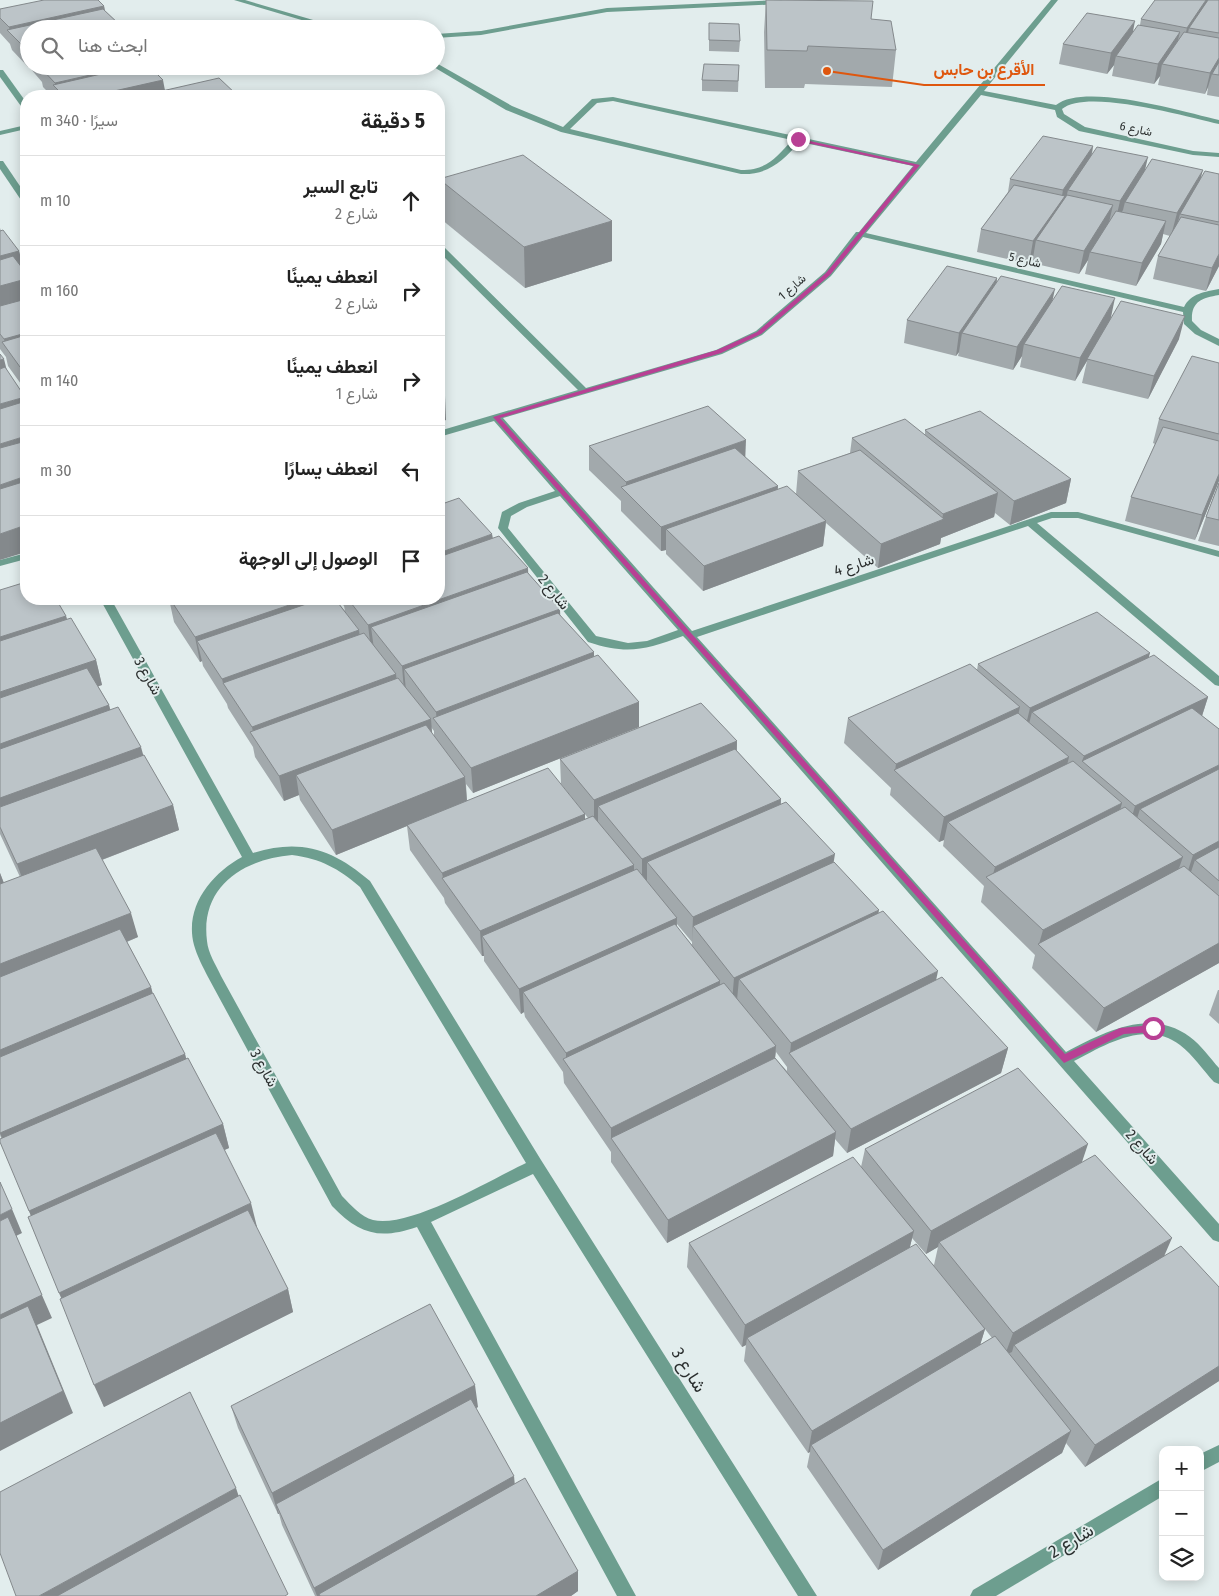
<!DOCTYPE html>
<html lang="ar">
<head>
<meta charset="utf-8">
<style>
	:root { --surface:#fff; --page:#f6f6f6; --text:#222; --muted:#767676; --line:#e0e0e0 }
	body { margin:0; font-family:"Fira Sans Condensed",Vazirmatn,sans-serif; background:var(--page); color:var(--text); direction:rtl }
	.controls { position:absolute; right:15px; bottom:15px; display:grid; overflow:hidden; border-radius:10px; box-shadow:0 2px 12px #0003 }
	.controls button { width:45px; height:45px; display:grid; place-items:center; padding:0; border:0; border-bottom:1px solid var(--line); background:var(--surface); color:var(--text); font:25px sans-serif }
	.stop { position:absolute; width:15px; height:15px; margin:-11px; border:4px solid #b84094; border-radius:50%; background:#fff }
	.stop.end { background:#b84094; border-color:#fff; box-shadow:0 1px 5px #0008 }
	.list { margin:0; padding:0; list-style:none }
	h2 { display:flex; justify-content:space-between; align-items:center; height:65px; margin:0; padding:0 20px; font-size:21px }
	h2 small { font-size:16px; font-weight:400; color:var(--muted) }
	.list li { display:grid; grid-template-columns:32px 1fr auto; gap:15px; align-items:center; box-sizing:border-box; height:90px; padding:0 20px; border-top:1px solid var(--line) }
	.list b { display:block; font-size:19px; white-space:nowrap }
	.list p { margin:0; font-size:16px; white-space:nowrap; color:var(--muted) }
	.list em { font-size:16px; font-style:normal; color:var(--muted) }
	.icon { flex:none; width:28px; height:28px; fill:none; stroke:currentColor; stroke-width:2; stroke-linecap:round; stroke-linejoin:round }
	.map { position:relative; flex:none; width:1219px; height:1596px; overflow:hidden; direction:ltr }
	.search { position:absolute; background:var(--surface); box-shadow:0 2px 12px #0003; left:20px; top:20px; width:425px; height:55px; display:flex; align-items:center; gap:12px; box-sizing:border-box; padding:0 18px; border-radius:28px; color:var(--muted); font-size:19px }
	.panel { position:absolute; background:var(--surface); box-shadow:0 2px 12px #0003; left:20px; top:90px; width:425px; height:515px; border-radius:20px; direction:rtl }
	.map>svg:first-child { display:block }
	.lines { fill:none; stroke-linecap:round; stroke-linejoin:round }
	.minor { fill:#6d9e8f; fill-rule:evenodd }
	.wall { fill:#a2a9ac; fill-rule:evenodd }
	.shaded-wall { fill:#84898c }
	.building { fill:#bcc4c8; stroke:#84898c }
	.route { fill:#b84094 }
	.labels { text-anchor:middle; stroke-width:4; stroke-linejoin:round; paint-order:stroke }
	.far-street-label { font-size:12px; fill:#2b2f2f; stroke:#e2eded }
	.street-label { font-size:15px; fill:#2b2f2f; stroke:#e2eded }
	.near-street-label { font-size:18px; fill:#2b2f2f; stroke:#e2eded }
	.leader { fill:none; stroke:#df570e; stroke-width:2 }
	.callout-dot { fill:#df570e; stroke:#e2eded; stroke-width:2 }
	.callout-label { font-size:16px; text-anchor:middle; font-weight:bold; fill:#df570e; stroke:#e2eded; stroke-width:4; stroke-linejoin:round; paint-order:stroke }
</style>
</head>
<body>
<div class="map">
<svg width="1219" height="1596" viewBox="0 0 1219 1596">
	<rect width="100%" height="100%" fill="#e2eded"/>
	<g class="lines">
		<!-- minor -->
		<g class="minor">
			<polygon points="234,0 245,0 344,29 332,29"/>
			<polygon points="781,0 785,2 782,4 607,12 481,35 436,38 436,34 481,31 607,8"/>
			<path d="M1051,0H1058L984,91L1056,105C1085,82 1184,112 1219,120V124C1187,117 1087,88 1062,109L1064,114L1085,127L1193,151L1219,153V157L1193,155L1079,131L1057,117L1055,110L981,95L866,233L1184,307C1191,293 1205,292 1219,289V295C1201,298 1191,302 1192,321L1201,330L1219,339V346L1195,334L1184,324L1183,312L863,237L831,276L762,335L722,354L503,418L692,631L1051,512H1078L1219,551V557L1078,518H1052L1037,523L1219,676V686L1215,685L1028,526L697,637L1066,1052C1103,1033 1150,1007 1190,1037C1201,1045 1210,1058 1219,1068V1084L1214,1082C1203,1070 1193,1055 1180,1045C1146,1019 1105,1045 1074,1061L1219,1224V1242L1213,1240L686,639L683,636C644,650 628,655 588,642L498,528L502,512L519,503L555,491L494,421L439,437V431L578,390L439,252V244L442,245L586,388L716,350L756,331L825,272L856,232H859L913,166L800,142C782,161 769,175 741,174L561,132L506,110L432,66L438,64L512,106L563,127L592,99L613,97L916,162ZM613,101L792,140C776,158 767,170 741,170L570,129L597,103ZM560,496L678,630L647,641L628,643L596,636L508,528L511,516L527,507Z"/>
			<polygon points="0,70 3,70 26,102 26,109 23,109 0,77"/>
			<polygon points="26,125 26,129 0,135 0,131"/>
			<polygon points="0,161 3,161 26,195 26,203 23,203 0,169"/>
			<polygon points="26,553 26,559 0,566 0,560"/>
			<path d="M100,599H111L253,853C300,838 333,849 370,881L541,1160L817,1596H798L533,1174L431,1222L636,1596H617L417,1227C379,1240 359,1234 332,1206L208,977C203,967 197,956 194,945C184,907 211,874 242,857ZM292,855C321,859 338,868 360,887L526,1163C492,1179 409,1229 373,1220C361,1217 351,1205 342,1196L221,976C216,965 208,953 207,941C200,886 244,859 292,855Z"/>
			<polygon points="1219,1445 1219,1462 1200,1472 1200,1454"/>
			<polygon points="1163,1478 1163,1496 996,1596 970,1596 973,1590"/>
		</g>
	</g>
	<!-- wall -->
	<g class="wall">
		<polygon points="766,0 871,19 896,50 892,87 805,84 804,88 765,88 764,32"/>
		<polygon points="1219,0 1219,97 1207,95 1208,87 1205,94 1158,85 1160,76 1154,84 1112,76 1114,65 1107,74 1059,64 1063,44 1133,32 1140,25 1141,19"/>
		<polygon points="104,6 105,11 120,25 121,29 29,29 29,66 152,66 153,70 165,90 237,95 238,96 52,96 43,87 42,82 30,68 29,67 28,67 12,50 10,44 0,33 0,9"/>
		<polygon points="709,23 740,41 739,52 709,51"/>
		<polygon points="739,65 738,92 702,91 702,80"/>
		<polygon points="1093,146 1092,155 1144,172 1200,180 1219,174 1219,266 1206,291 1153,279 1158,256 1170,236 1163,234 1161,244 1136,286 1085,274 1088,260 1079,274 1032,263 1033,258 1029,264 977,252 981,229 1008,192 1010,179"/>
		<polygon points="439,179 612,221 612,261 525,288 441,219"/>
		<polygon points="0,228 1,231 19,251 24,270 26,273 26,391 8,366 6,357 0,349"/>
		<polygon points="997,278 997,282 1111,319 1179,339 1148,399 1082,383 1087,361 1075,381 1020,367 1022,356 1013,370 958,356 959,352 956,356 904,343 907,320"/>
		<polygon points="1219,363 1219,481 1195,540 1125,521 1131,497 1155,444 1153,443 1159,419"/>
		<polygon points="925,430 1071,479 1066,503 1010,525 995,513 994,517 941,538 940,544 878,568 826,523 823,546 703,591 666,554 666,550 661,551 621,511 621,501 589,470 589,446 745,457 778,486 777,490 796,494 798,471 850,453 852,438 925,435"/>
		<polygon points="1219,483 1219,546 1198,541 1206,517"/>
		<path d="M492,534L493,538L528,573L560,609V615L594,657L639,702V727L473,793L466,784L467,801L585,814V819L588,818L561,784L560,759L737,741V751L781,799V804L936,980L1008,1048L1001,1073L847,1153L835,1139L833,1156L667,1243L611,1162V1152L564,1083L563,1072L525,1017L524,1012L521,1014L484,961V956H482L445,903L444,898L410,850L407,826L336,855L300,800L299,795L284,801L255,757L253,747L228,708L227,704L203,666L202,661L200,662L174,622L169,599H335L345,611L344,606L338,599H439ZM431,727L434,731V736L432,733ZM677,924L692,942V945L677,927ZM776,1052L787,1067V1071L775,1058Z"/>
		<polygon points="0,590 66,616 67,619 96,660 102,685 98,686 109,705 110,710 143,755 173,805 179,830 102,860 138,937 127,942 151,987 152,993 185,1054 186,1059 223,1124 229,1148 224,1150 257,1227 256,1227 288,1289 293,1312 104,1407 62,1298 28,1217 31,1216 0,1135 0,873 4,883 20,877 0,834"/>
		<polygon points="1149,658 1208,697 1202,716 1219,729 1219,963 1096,1032 1032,968 1035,955 981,902 984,886 943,846 944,840 939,842 890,795 891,788 844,743 848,718 977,670 978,664"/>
		<polygon points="1218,990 1219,990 1219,1024 1209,1015"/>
		<path d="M865,1149L1082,1162L1164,1255L1219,1287V1381L1085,1467L1066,1443L1062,1453L878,1570L807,1467L810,1452L808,1453L744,1361L746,1345L742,1347L687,1267L689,1243L861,1167ZM912,1238L926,1254L938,1247L934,1265L910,1247ZM985,1329L992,1338L980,1345Z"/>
		<polygon points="231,1406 478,1407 476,1408 514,1484 578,1571 578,1591 571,1596 315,1596 282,1525 279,1514 278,1514 238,1428"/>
	</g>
	<!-- shaded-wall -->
	<g class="shaded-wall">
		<polygon points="1206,0 1209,0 1189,28 1186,43 1182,48 1187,28"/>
		<polygon points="104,6 108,27 10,33 9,27"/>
		<polygon points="1135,21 1131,42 1116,56 1114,65 1107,74 1111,53"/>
		<polygon points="120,25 121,29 103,29"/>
		<polygon points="1180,32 1175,52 1162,64 1160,76 1154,84 1158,64"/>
		<polygon points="29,45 29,52 25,48 29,67 28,67 23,46"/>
		<polygon points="1219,58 1219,70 1212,74 1208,87 1205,94 1210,73"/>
		<polygon points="130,66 152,66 155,82 163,80 166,96 64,96 56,88 55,83"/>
		<polygon points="1093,146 1089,168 1068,190 1065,203 1036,240 1033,258 1029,264 1033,241 1061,201 1063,190"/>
		<polygon points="1148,157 1143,179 1125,202 1123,210 1115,223 1120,201"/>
		<polygon points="1203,170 1197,192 1180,214 1177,226 1171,236 1177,213"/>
		<polygon points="1113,205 1108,227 1090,252 1088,260 1079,274 1084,251"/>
		<polygon points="612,221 612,261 525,288 524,247"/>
		<polygon points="1166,221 1161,244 1136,286 1142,263"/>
		<polygon points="19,251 25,274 0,280 0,256"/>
		<polygon points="1219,254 1219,266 1206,291 1212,268"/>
		<polygon points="997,278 993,301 962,333 959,352 956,356 959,333"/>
		<polygon points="26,279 26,304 0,311 0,286"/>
		<polygon points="1055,289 1050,312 1024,344 1022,356 1013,370 1017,347"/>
		<polygon points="1115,298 1110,322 1075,381 1080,358"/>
		<polygon points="1185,316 1179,339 1148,399 1154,376"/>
		<polygon points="26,333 26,358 6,348 4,339"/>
		<polygon points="4,359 10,383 0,386 0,360"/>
		<polygon points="26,365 26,379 21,372 26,391 20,367"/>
		<polygon points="445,396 446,420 439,423 439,398"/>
		<polygon points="25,397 26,402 0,430 0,404"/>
		<polygon points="26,436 26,462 0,471 0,444"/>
		<polygon points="746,440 745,464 626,492 626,482"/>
		<polygon points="1219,474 1219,481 1195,540 1202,515"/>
		<polygon points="26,476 26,503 0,511 0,485"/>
		<polygon points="1071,479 1066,503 1010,525 1014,501"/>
		<polygon points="778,486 776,510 666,529 666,550 661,551 661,527"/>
		<polygon points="998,493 994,517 941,538 940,544 878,568 881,544 942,520 943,514"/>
		<polygon points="826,521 823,546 703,591 704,566"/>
		<polygon points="26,525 26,552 0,560 0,534"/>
		<polygon points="492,534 494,559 439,578 439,553"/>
		<polygon points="528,568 529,593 371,627 374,649 371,650 368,625"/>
		<polygon points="307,599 330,599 197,641 202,661 200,662 195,637"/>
		<polygon points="560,609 561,633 404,669 406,691 404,691 402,666"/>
		<polygon points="66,616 72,640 0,665 0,637"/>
		<polygon points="359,630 362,655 223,683 222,679"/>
		<polygon points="594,652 594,677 437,724 436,712"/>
		<polygon points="1150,653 1143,678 1032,712 1027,732 1024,733 1030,708"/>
		<polygon points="96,660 102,685 0,720 0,692"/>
		<polygon points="396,674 399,699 254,738 252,727"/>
		<polygon points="1208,697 1200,722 1082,761 1084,756"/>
		<polygon points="639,702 639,727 473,793 471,768"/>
		<polygon points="109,705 116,730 0,772 0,744"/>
		<polygon points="1020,707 1014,732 895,771 896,764"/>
		<polygon points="431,719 433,744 296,775 299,795 284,801 279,776"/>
		<polygon points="737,741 736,766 598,806 598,824 594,825 594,800"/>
		<polygon points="141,747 148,772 0,826 0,798"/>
		<polygon points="1069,757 1063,782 948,822 944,840 939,842 944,817"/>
		<polygon points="1219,765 1219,785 1140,809 1134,828 1128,831 1135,806"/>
		<polygon points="465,777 467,802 407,825 407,826 336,855 332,830"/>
		<polygon points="781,799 779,824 647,862 647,882 642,884 642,859"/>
		<polygon points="1122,803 1115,828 991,882 995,867"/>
		<polygon points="173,805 179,830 26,889 17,864"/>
		<polygon points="585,814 585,839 443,878 442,873"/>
		<polygon points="1219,841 1219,862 1195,860 1189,878 1185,880 1193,855"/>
		<polygon points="835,854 831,878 693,926 692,942 693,917"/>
		<polygon points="1183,857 1174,882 1039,944 1043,930"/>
		<polygon points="634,865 634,890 482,936 484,956 482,956 480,931"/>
		<polygon points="0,873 9,897 0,901"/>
		<polygon points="879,910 875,935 739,979 737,1000 732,1002 734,978"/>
		<polygon points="131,913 138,937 0,993 0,964"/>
		<polygon points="677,918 676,943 523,992 524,1012 521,1014 519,989"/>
		<polygon points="1219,943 1219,963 1096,1032 1104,1008"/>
		<polygon points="938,971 933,995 790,1054 791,1043"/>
		<polygon points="720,981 719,1006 566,1064 566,1053"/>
		<polygon points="151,987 158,1012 0,1078 0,1050"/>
		<polygon points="776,1046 774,1071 611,1138 611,1152 611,1128"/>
		<polygon points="1008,1048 1001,1073 847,1153 851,1129"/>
		<polygon points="185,1054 191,1078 10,1158 0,1133"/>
		<polygon points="223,1124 229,1148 39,1235 29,1211"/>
		<polygon points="836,1132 833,1156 667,1243 668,1220"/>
		<polygon points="1088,1144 1080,1168 939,1242 938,1247 926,1254 931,1231"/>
		<polygon points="251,1203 257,1227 69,1316 59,1293"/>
		<polygon points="12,1209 22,1233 16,1236 52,1318 37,1325 73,1413 0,1451 0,1215"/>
		<polygon points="914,1231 908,1254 747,1338 746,1345 742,1347 745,1325"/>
		<polygon points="1172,1238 1162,1261 1014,1345 1012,1352 1005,1355 1013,1333"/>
		<polygon points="288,1289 293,1312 104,1407 94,1385"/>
		<polygon points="985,1329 978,1352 811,1445 810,1452 808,1453 812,1431"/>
		<polygon points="1219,1366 1219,1381 1085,1467 1095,1445"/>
		<polygon points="475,1385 478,1407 280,1513 276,1504 279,1514 278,1514 272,1493"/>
		<polygon points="1071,1431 1062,1453 878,1570 883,1550"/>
		<polygon points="514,1476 516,1497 320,1596 317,1596 314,1588"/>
		<polygon points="236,1488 243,1509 86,1596 39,1596"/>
		<polygon points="578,1571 578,1591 571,1596 536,1596"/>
	</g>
	<!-- building -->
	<g class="building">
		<polygon points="44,0 98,0 104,6 9,27 0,18 0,9"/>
		<polygon points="766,0 873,1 871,19 891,21 896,50 808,46 807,51 767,50"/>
		<polygon points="1155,0 1206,0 1187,28 1141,19"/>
		<polygon points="1208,0 1219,0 1219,33 1189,28"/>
		<polygon points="103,9 120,25 103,29 29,29 29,45 23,46 7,30"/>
		<polygon points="1087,13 1135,21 1111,53 1063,44"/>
		<polygon points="709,23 739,24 740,41 709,40"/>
		<polygon points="1138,25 1180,32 1158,64 1116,56"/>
		<polygon points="1184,32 1219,38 1219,58 1210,73 1162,64"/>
		<polygon points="29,47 29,52 25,48"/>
		<polygon points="1219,62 1219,75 1212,74"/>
		<polygon points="704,64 739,65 738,81 702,80"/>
		<polygon points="39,66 130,66 55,83"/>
		<polygon points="136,66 149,66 163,80 92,96 64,96 53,85"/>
		<polygon points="219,78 237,95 233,96 140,96"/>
		<polygon points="1043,136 1093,146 1063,190 1010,179"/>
		<polygon points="1097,147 1148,157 1120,201 1068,190"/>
		<polygon points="523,155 612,221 524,247 439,179"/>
		<polygon points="1152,159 1203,170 1177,213 1125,202"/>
		<polygon points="1205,171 1219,174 1219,222 1180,214"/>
		<polygon points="1014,185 1065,196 1033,241 981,229"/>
		<polygon points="1067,195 1113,205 1084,251 1036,240"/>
		<polygon points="1116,211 1166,221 1142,263 1090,252"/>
		<polygon points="1181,217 1219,225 1219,254 1212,268 1158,256"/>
		<polygon points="3,230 19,251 0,256 0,231"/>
		<polygon points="13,256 26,273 26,279 0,286 0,260"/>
		<polygon points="947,266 997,278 959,333 907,320"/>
		<polygon points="1001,276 1055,289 1017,347 962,333"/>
		<polygon points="1062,286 1115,298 1080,358 1024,344"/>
		<polygon points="26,299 26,333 4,339 0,334 0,306"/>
		<polygon points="1121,301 1185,316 1154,376 1087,359"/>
		<polygon points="26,335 26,365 20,367 2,342"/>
		<polygon points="0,354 4,359 0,360"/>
		<polygon points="1192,356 1219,363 1219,434 1159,419"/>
		<polygon points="5,367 25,397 0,404 0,369"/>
		<polygon points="26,371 26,379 21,372"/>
		<polygon points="439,391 445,396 439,398"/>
		<polygon points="26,401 26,436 0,444 0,409"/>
		<polygon points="708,406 746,440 626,482 589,446"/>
		<polygon points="980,411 1071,479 1014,501 925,430"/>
		<polygon points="905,419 998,493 943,514 852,438"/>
		<polygon points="1163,427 1219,441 1219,474 1202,515 1131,497"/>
		<polygon points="26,441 26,476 0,485 0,448"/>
		<polygon points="735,448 778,486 661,527 621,487"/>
		<polygon points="860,450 944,519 881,544 798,471"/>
		<polygon points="26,481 26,525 0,534 0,489"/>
		<polygon points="1219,483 1219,520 1206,517"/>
		<polygon points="787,486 826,521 704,566 666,529"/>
		<polygon points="459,498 492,534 439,553 439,505"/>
		<polygon points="499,536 528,568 368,625 348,599 439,599 439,557"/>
		<polygon points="527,572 560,609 402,666 371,627"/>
		<polygon points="26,582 26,599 56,599 66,616 0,637 0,590"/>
		<polygon points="170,599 307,599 195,637"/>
		<polygon points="321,599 335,599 359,630 222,679 197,641"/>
		<polygon points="1097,612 1150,653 1030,708 978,664"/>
		<polygon points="558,613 594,652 436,712 404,669"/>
		<polygon points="71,618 96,660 0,692 0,641"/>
		<polygon points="364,633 396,674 252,727 223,683"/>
		<polygon points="598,655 639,702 471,768 433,718"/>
		<polygon points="1154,655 1208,697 1084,756 1032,712"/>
		<polygon points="970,664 1020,707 896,764 848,718"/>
		<polygon points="87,668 109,705 0,744 0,698"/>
		<polygon points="398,678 431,719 279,776 250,732"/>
		<polygon points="701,703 737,741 594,800 560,759"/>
		<polygon points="118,707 141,747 0,798 0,749"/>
		<polygon points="1192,708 1219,729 1219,765 1135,806 1082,761"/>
		<polygon points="1018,713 1069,757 944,817 894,770"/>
		<polygon points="426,725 465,777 332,830 296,775"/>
		<polygon points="735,749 781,799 642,859 598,806"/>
		<polygon points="144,755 173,805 17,864 0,827 0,807"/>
		<polygon points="1073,761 1122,803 995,867 948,822"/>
		<polygon points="548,768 585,814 442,873 407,825"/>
		<polygon points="1219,769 1219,841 1193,855 1140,809"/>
		<polygon points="786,802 835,854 693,917 647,862"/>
		<polygon points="1125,807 1183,857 1043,930 986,877"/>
		<polygon points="593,816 634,865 480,931 442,878"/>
		<polygon points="1219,847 1219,881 1195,860"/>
		<polygon points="96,848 131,913 0,964 0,884"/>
		<polygon points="834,862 879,910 734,978 693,926"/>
		<polygon points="1184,866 1219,896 1219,943 1104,1008 1038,944"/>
		<polygon points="637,869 677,918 519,989 482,936"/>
		<polygon points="883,911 938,971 791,1043 739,979"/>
		<polygon points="675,924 720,981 566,1053 523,992"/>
		<polygon points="120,929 151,987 0,1050 0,977"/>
		<polygon points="942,977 1008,1048 851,1129 789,1053"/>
		<polygon points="724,983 776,1046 611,1128 563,1059"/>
		<polygon points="153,993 185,1054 0,1133 0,1057"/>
		<polygon points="188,1058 223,1124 29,1211 0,1142 0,1139"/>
		<polygon points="775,1058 836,1132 668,1220 611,1138"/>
		<polygon points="1018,1068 1088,1144 931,1231 865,1149"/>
		<polygon points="216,1133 251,1203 59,1293 28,1217"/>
		<polygon points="1095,1155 1172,1238 1013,1333 939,1242"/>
		<polygon points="853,1157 914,1231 745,1325 689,1243"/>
		<polygon points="0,1182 12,1209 0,1215"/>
		<polygon points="248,1210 288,1289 94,1385 60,1299"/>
		<polygon points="8,1217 42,1295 0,1315 0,1221"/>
		<polygon points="916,1244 985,1329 812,1431 747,1338"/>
		<polygon points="1181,1246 1219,1287 1219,1366 1095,1445 1014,1345"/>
		<polygon points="430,1304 475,1385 272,1493 231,1406"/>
		<polygon points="28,1306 63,1391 0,1423 0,1319"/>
		<polygon points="995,1336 1071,1431 883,1550 811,1445"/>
		<polygon points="190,1392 236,1488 39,1596 16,1596 0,1553 0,1492"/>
		<polygon points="471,1399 514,1476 314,1588 276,1504"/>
		<polygon points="525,1478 578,1571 536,1596 320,1596 319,1594"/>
		<polygon points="240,1495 288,1594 285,1596 57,1596"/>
	</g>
	<!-- route -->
	<polygon class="route" points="796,138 920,165 830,275 761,334 721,353 500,418 1065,1054 1120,1028 1153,1025 1157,1028 1153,1032 1124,1034 1064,1063 493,417 717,350 757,332 826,273 914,166 798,141"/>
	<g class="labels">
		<!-- far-street labels -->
		<g class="far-street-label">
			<text transform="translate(1136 129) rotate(12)" y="4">شارع 6</text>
			<text transform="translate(1025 260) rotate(13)" y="4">شارع 5</text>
			<text transform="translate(792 287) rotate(-41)" y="4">شارع 1</text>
		</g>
		<!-- street labels -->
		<g class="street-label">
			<text transform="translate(854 565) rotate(-18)" y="5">شارع 4</text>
			<text transform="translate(554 592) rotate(51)" y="5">شارع 2</text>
			<text transform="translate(148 676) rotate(61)" y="5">شارع 3</text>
			<text transform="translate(264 1068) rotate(61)" y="5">شارع 3</text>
			<text transform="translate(1142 1147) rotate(49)" y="5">شارع 2</text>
		</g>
		<!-- near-street labels -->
		<g class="near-street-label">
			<text transform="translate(689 1370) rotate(58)" y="6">شارع 3</text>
			<text transform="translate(1071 1541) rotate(-31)" y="6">شارع 2</text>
		</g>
	</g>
	<!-- callouts -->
	<path class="leader" d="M827 71L924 85H1045"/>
	<circle class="callout-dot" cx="827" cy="71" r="5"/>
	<g class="callout-label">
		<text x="984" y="75">الأقرع بن حابس</text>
	</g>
</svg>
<div class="controls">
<button>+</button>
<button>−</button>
<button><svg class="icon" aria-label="layers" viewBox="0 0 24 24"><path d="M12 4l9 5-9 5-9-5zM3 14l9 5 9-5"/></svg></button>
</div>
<div class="stop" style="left:1153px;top:1028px"></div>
<div class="stop end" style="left:798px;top:139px"></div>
<div class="search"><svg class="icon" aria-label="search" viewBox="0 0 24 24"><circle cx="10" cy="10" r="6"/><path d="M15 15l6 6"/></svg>ابحث هنا</div>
<section class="panel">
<h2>5 دقيقة<small>سيرًا · 340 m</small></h2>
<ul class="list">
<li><svg class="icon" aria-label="ahead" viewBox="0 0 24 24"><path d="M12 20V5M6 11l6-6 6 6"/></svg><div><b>تابع السير</b><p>شارع 2</p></div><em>10 m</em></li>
<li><svg class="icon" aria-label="right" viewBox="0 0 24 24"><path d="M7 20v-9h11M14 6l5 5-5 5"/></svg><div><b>انعطف يمينًا</b><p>شارع 2</p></div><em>160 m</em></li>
<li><svg class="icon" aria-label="right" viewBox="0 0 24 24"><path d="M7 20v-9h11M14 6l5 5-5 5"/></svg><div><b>انعطف يمينًا</b><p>شارع 1</p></div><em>140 m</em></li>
<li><svg class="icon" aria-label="left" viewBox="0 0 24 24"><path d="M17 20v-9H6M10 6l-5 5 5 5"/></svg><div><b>انعطف يسارًا</b></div><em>30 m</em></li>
<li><svg class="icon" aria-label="arrive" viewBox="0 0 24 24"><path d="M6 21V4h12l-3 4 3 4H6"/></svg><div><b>الوصول إلى الوجهة</b></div></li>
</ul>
</section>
</div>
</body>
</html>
